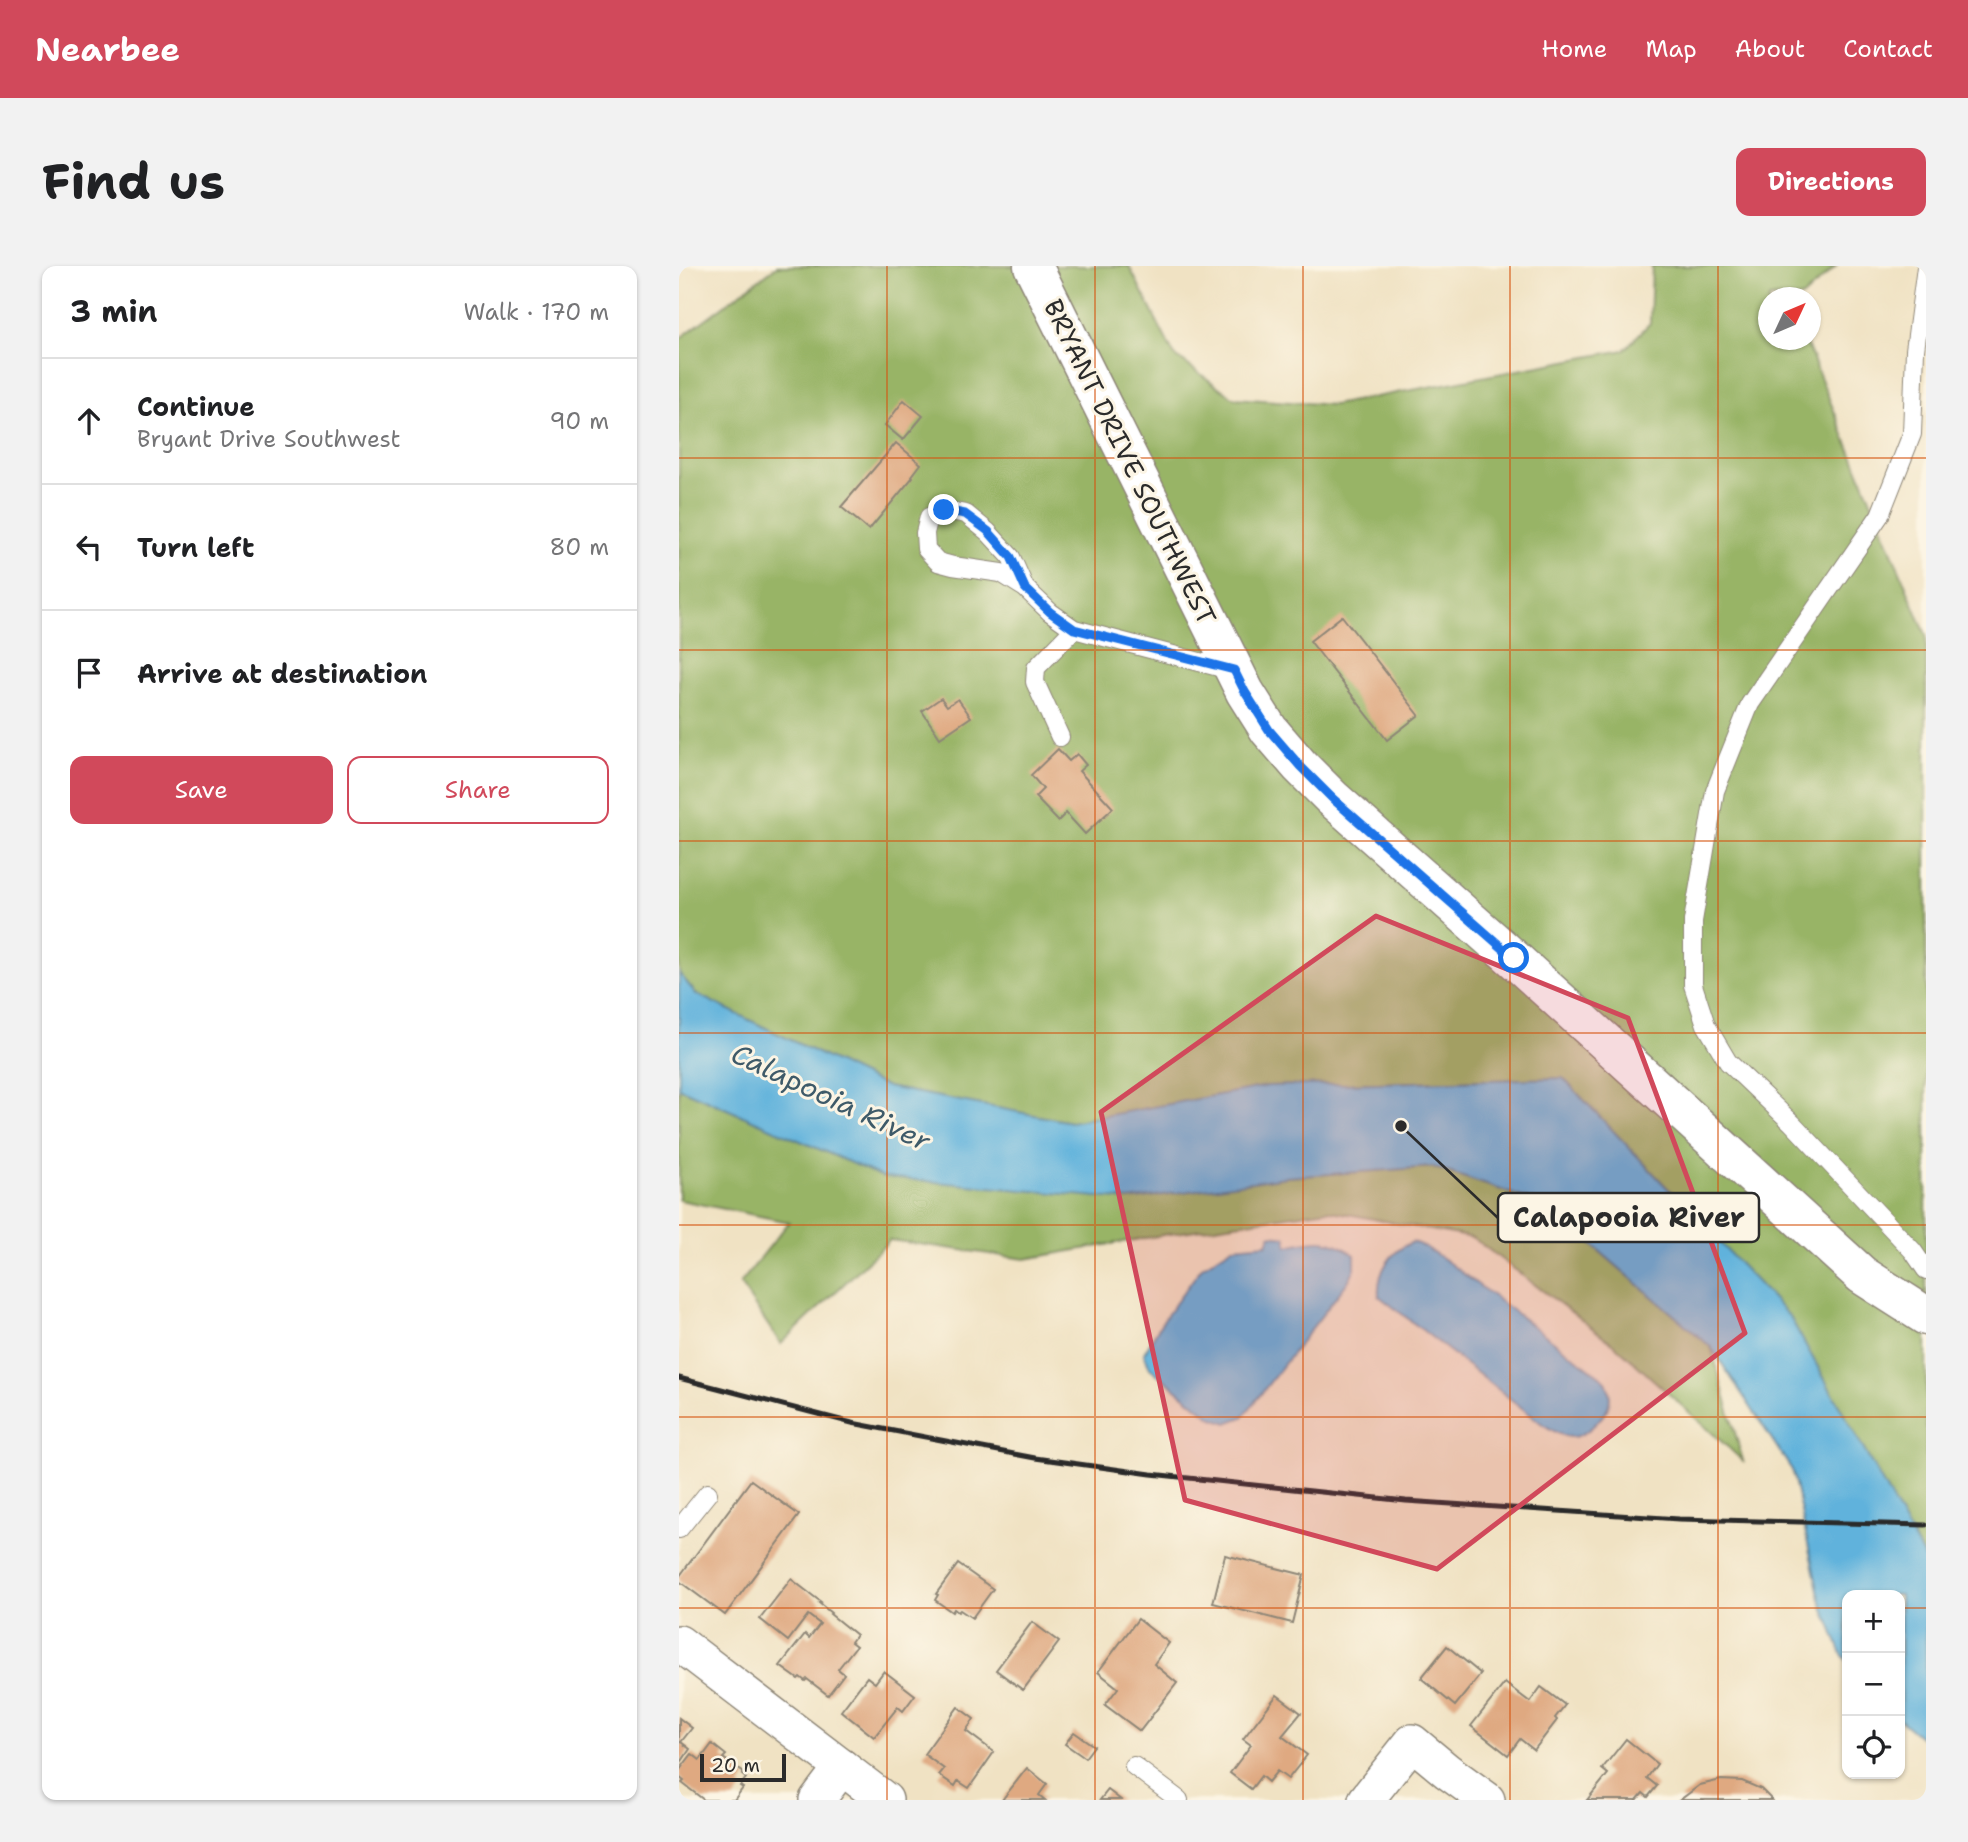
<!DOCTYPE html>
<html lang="en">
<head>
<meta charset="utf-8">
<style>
	:root { --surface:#fff; --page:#f2f2f2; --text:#202124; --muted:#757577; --line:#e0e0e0; --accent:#d1495b }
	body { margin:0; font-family:"Shantell Sans",sans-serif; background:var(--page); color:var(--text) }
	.controls { position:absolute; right:21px; bottom:21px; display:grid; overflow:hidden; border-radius:14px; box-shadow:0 2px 5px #0004 }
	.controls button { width:63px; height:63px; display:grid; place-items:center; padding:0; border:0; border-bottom:2px solid var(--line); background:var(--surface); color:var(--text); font:35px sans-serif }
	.compass { position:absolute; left:1079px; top:21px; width:63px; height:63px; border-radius:50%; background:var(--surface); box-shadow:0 2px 5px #0004; rotate:46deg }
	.scale { position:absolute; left:21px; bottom:18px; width:86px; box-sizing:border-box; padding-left:7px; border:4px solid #2b2b2b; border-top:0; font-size:19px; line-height:24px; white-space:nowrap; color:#2b2b2b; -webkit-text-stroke:5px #fcf5e5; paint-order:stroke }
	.stop { position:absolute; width:21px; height:21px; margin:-16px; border:5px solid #1a73e8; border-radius:50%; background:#fff }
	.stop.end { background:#1a73e8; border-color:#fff; box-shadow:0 2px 7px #0008 }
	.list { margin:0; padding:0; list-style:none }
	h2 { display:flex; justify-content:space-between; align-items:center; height:91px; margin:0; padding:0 28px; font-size:30px }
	h2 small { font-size:23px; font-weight:400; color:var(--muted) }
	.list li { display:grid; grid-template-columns:46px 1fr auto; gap:21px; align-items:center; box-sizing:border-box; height:126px; padding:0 28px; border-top:2px solid var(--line) }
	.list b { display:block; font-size:26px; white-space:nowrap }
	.list p { margin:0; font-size:23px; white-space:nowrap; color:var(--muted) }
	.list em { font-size:23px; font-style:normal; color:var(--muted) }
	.actions { display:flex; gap:14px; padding:21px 28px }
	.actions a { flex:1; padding:16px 0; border:2px solid var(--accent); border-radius:14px; text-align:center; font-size:24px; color:var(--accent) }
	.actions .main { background:var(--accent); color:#fff }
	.icon { flex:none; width:38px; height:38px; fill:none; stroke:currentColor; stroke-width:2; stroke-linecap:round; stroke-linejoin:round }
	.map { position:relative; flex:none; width:1247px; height:1534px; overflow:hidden; border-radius:14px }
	header { display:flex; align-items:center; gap:42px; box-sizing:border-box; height:98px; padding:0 35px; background:var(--accent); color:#fff }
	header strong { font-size:33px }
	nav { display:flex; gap:38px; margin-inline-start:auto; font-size:24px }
	.intro { display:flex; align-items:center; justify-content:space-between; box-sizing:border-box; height:168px; padding:0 42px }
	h1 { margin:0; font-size:49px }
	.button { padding:18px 32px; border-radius:14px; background:var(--accent); color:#fff; font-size:24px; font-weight:700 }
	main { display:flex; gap:42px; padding:0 42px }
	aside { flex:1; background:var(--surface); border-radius:14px; box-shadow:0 2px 5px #0004 }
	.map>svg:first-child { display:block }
	.forest { fill:#98b466; stroke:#627048; stroke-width:2 }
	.water { fill:#61b2dc; stroke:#466e84; stroke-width:2 }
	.building { fill:#dfa981 }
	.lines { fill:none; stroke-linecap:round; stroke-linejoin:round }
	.service-casing { stroke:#8e8677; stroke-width:20 }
	.minor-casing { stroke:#8e8677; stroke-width:38 }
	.tertiary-casing { stroke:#8e8677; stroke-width:41 }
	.service { stroke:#fff; stroke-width:18 }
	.minor { stroke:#fff; stroke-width:35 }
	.tertiary { stroke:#fff; stroke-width:38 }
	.rail { stroke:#2b2b2b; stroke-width:5 }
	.route { stroke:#1a73e8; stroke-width:9 }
	.marked { fill:#d1495b; fill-opacity:0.2; stroke:#d1495b; stroke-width:5; stroke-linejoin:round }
	.grid { fill:none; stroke:#d5540f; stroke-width:2; stroke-opacity:0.55 }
	.labels { text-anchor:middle; stroke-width:6; stroke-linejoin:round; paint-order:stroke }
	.street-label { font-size:26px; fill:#2b2b2b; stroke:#fcf5e5 }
	.water-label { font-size:28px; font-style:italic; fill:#3e5a69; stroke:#fcf5e5 }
	.leader { fill:none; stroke:#2b2b2b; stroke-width:2.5 }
	.callout-dot { fill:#2b2b2b; stroke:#fcf5e5; stroke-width:2.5 }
	.callout { fill:#fcf5e5; stroke:#2b2b2b; stroke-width:2.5 }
	.callout-label { font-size:28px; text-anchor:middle; font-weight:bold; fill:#2b2b2b }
</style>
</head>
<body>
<header>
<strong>Nearbee</strong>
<nav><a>Home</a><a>Map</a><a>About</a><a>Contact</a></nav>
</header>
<div class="intro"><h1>Find us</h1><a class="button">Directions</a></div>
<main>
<aside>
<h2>3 min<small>Walk · 170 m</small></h2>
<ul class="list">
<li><svg class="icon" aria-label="ahead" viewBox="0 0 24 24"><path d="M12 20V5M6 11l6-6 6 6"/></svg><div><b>Continue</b><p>Bryant Drive Southwest</p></div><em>90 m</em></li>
<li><svg class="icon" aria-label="left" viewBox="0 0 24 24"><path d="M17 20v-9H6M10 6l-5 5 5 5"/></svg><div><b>Turn left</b></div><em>80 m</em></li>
<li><svg class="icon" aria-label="arrive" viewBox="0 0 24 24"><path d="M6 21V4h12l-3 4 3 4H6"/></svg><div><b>Arrive at destination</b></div></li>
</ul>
<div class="actions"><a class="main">Save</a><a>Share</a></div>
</aside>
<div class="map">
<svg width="1247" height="1534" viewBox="0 0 1247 1534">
	<rect width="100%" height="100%" fill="#fcf5e5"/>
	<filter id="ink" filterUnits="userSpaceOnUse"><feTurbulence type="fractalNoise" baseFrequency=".0143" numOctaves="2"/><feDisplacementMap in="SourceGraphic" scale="14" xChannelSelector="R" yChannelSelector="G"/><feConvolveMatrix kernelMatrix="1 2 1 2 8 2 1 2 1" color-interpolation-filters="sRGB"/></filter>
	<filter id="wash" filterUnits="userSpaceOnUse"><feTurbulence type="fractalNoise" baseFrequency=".00686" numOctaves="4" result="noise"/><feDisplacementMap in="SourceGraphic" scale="28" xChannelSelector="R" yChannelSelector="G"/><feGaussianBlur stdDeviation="1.57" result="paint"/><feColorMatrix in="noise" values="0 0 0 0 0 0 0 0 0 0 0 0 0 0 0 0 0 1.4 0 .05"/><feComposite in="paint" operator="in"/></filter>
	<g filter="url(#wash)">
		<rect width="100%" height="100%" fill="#f0e2c3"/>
		<!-- forest -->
		<g class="forest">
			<polygon points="98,0 450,0 495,89 555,132 654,139 945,84 971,57 973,0 1157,0 1124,31 1090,32 1090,74 1126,74 1247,369 1247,1295 1111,1051 884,812 589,820 392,856 208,821 17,728 0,707 0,73"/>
			<polygon points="0,822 204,911 607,911 754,901 867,939 1032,1081 1064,1195 937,1080 794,972 648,944 484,969 346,993 211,974 102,1078 61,1018 110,956 0,934"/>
		</g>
		<!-- water -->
		<g class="water">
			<polygon points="0,707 17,728 208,821 392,856 589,820 884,812 1111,1051 1247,1295 1247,1476 1221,1454 1221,1329 1168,1329 1168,1395 1163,1388 1141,1333 1113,1204 1032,1081 867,939 754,901 607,911 450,934 204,911 0,822"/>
			<path d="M591,969L607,971L608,980C637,974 651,970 676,989V1003L668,1017L564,1151L548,1157L532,1151L471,1102L465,1087L483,1056L523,1001L554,981L588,978Z"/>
			<path d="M734,976L746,981L766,994L926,1114C930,1122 933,1132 929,1141C924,1152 905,1172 892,1171C881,1170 872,1163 862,1157L700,1030C698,1006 711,985 734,976Z"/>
		</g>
		<g id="blocks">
			<!-- building -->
			<g class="building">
				<polygon points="225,134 244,150 224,174 206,159"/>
				<polygon points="217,177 242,198 233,210 234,211 190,264 162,241"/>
				<polygon points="663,350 740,449 708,474 631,375"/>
				<polygon points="262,432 268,440 279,433 292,451 261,472 243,445"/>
				<polygon points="379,483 390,495 398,488 407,499 400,505 434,542 406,568 387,547 379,555 356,531 364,523 352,509"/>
				<polygon points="72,1214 120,1249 46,1349 0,1315 0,1311"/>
				<polygon points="546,1289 625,1309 613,1357 534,1337"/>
				<polygon points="279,1298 314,1323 293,1352 281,1344 279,1346 275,1343 273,1346 256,1334 259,1329 257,1328"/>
				<polygon points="112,1313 142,1336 140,1337 152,1347 151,1348 177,1369 172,1376 177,1380 159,1403 165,1408 149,1429 128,1413 126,1415 121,1411 119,1413 101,1400 126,1368 130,1372 141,1358 129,1349 109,1375 81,1353"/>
				<polygon points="459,1353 490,1377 475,1398 498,1417 461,1465 426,1439 439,1422 419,1406"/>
				<polygon points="353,1356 380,1376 344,1424 317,1404"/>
				<polygon points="768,1380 802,1408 776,1440 742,1412"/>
				<polygon points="205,1405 236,1429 224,1445 219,1441 195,1471 162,1445 188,1411 196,1417"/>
				<polygon points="826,1417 851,1436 862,1421 886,1439 876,1452 878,1454 855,1484 841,1473 829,1489 792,1460"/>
				<polygon points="598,1429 622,1447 603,1470 628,1489 609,1513 598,1505 589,1516 582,1510 572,1523 551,1507 572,1479 564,1473"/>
				<polygon points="279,1441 295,1453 287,1465 315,1486 290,1522 279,1515 276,1520 260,1509 265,1503 245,1488"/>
				<polygon points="0,1452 13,1462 2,1476 11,1483 3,1495 0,1493"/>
				<polygon points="395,1466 415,1480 406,1492 386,1478"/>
				<polygon points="947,1473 978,1498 968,1512 978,1520 969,1531 964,1527 958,1534 908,1534 929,1508 923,1503"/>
				<polygon points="33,1478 47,1489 44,1492 65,1507 63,1509 67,1512 61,1520 64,1522 55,1534 25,1534 3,1517 5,1515 0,1511 0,1505 13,1488 21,1494"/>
				<polygon points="348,1502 368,1518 360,1529 366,1534 323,1534"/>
				<polygon points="1042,1514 1063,1515 1082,1523 1093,1534 1001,1534 1021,1519"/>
				<polygon points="429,1524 442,1534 421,1534"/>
			</g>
		</g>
	</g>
	<g filter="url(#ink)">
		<use href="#blocks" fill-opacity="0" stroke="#8e8677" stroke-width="2"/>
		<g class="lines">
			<!-- service casing -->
			<g class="service-casing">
				<g id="service">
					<polyline points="1247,1 1236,84 1233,168 1201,249 1071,438 1036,525 1014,655 1014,719 1027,759 1049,796 1113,857 1234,985 1247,1004"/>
					<polyline points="346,322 332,291 309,266 287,248 265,244 250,251 246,267 247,283 259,296 274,300 322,307 346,322 371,346 395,363 551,404"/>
					<polyline points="381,471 356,416 357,402 395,363"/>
					<polyline points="0,1263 29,1227"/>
					<polyline points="455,1500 500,1534"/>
				</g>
			</g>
			<!-- minor casing -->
			<g class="minor-casing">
				<g id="minor">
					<polyline points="0,1377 206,1534"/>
					<polyline points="138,1534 163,1501"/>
					<polyline points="687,1534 733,1476 768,1505 808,1534"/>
				</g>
			</g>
			<!-- tertiary casing -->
			<g class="tertiary-casing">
				<polyline id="tertiary" points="354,0 566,426 590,464 621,500 653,532 835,693 1183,1009 1247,1050"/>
			</g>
			<!-- service -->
			<use href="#service" class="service"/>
			<!-- minor -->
			<use href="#minor" class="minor"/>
			<!-- tertiary -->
			<use href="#tertiary" class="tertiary"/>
			<!-- rail -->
			<polyline class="rail" points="0,1112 173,1157 356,1192 472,1208 727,1235 1000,1253 1247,1259"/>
		</g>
	</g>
	<g class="lines" filter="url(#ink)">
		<!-- route -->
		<polyline class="route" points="265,244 286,248 309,265 332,291 346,322 371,346 395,363 555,404 566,426 590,464 621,500 653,532 835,692"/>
	</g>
	<!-- marked area -->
	<path class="marked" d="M697,650L949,752L1066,1067L758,1303L506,1234L422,846Z"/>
	<!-- grid -->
	<path class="grid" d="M208,0V1534M416,0V1534M624,0V1534M831,0V1534M1039,0V1534M0,192H1247M0,384H1247M0,575H1247M0,767H1247M0,959H1247M0,1151H1247M0,1342H1168M1221,1342H1247"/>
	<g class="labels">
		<!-- street labels -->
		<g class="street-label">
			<text transform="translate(451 196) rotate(64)" y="9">BRYANT DRIVE SOUTHWEST</text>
		</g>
		<!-- water labels -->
		<g class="water-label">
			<text transform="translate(152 831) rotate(25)" y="10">Calapooia River</text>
		</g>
	</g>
	<!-- callouts -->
	<path class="leader" d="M722 860L819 952"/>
	<circle class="callout-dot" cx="722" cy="860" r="7"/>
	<rect class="callout" x="819" y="927" width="261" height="49" rx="7"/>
	<g class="callout-label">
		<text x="950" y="961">Calapooia River</text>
	</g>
</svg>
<div class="controls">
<button>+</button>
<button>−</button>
<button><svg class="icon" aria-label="locate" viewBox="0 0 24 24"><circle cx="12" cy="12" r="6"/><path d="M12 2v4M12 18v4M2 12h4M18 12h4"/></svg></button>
</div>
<svg class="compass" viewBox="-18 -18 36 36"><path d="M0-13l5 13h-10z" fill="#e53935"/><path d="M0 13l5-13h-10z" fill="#757577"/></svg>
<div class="scale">20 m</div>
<div class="stop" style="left:835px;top:692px"></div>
<div class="stop end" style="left:265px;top:244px"></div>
</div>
</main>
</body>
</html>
